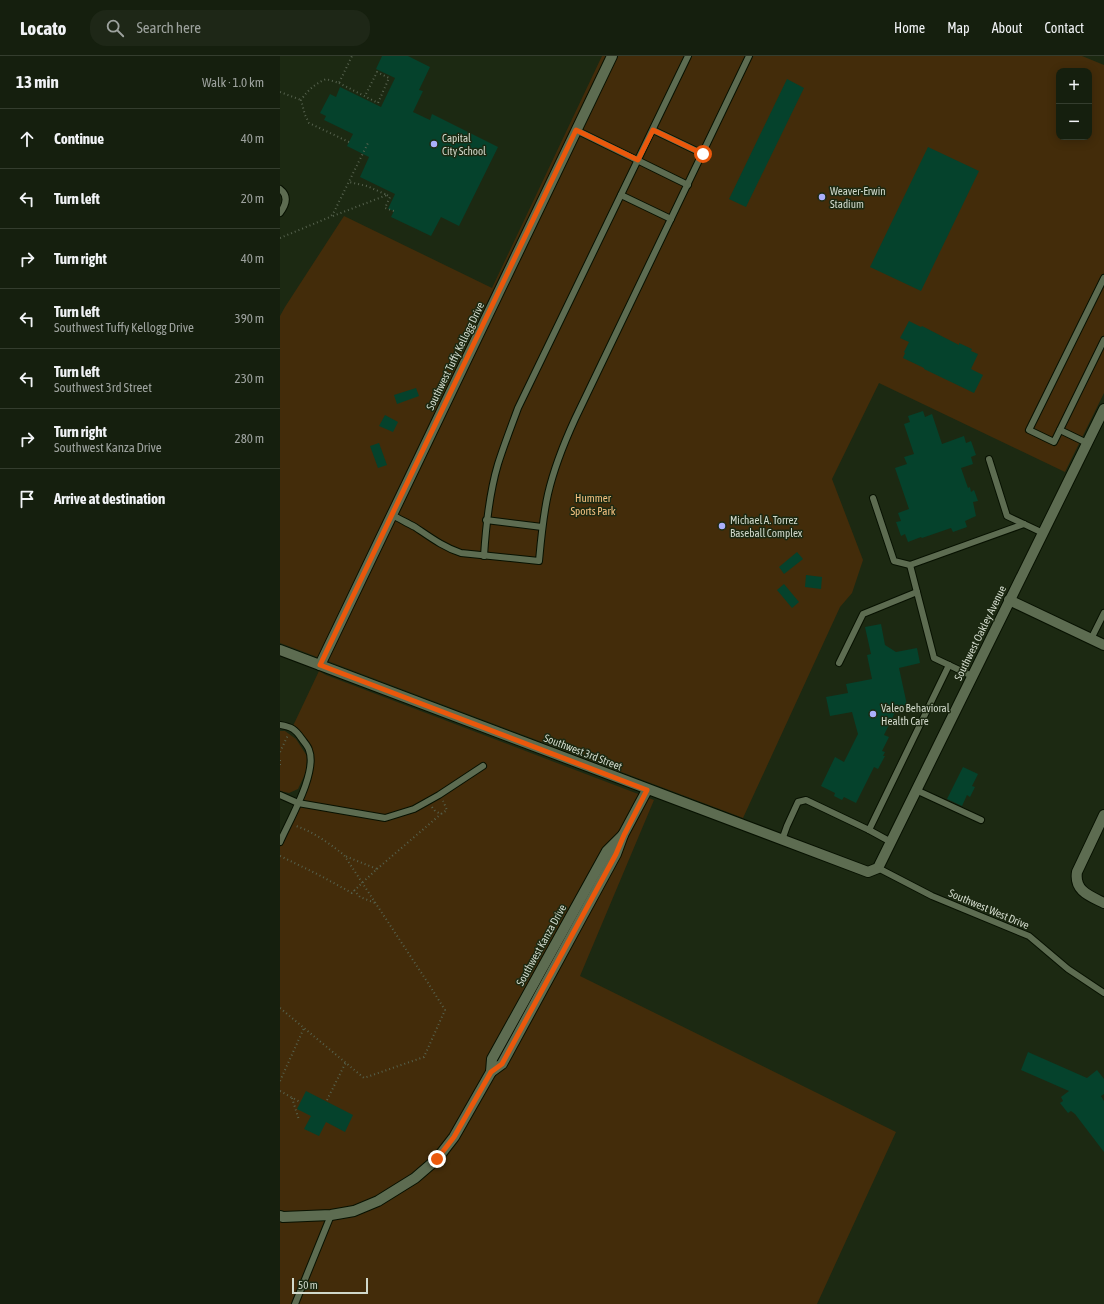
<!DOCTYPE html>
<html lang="en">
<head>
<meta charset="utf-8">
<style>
	:root { --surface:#151f0e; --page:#1e2717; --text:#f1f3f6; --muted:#9da29e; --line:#343d2e }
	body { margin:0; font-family:"Asap Condensed",sans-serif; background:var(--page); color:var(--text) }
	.controls { position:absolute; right:12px; top:12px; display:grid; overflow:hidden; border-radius:8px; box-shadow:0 2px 10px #0003 }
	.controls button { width:36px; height:36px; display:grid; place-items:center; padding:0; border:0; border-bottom:1px solid var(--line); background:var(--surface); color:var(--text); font:20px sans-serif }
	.scale { position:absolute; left:12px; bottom:10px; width:76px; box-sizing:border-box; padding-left:4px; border:2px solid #d1d9cb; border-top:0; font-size:11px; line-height:14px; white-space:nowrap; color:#d1d9cb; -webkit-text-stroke:3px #1c2912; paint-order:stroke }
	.stop { position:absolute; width:12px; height:12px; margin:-9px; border:3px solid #ea580c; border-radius:50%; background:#fff }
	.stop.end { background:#ea580c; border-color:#fff; box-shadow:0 1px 4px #0008 }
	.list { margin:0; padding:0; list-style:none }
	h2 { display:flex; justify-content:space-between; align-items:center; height:52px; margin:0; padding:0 16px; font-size:17px }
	h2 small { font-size:13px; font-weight:400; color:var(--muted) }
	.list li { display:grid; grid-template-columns:26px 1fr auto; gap:12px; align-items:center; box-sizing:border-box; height:60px; padding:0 16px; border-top:1px solid var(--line) }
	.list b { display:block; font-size:15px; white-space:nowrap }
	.list p { margin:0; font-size:13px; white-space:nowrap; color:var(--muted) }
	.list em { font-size:13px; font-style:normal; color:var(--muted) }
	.icon { flex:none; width:22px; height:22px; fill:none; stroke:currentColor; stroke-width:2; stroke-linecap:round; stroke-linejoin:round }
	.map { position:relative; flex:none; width:824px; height:1248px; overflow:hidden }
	header { display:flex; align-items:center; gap:24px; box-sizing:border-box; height:56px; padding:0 20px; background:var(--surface); border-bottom:1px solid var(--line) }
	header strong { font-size:19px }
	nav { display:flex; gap:22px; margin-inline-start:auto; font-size:14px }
	.search { width:280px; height:36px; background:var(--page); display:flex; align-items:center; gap:10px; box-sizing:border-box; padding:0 14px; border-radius:16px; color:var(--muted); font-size:15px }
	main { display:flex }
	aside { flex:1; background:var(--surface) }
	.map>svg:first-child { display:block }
	.green { fill:#432c0a; fill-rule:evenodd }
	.building { fill:#05422c }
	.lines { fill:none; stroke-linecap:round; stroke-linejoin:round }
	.lane-casing { stroke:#071100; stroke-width:8 }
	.street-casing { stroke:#071100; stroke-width:12 }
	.path { stroke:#56624e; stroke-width:2; stroke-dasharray:1 3; stroke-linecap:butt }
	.lane { stroke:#5d6c51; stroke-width:6 }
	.street { stroke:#5d6c51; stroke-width:10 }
	.route { stroke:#ea580c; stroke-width:5 }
	.poi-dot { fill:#abaffb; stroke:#1c2912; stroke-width:1.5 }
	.labels { text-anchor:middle; stroke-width:3; stroke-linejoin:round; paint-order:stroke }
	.poi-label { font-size:11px; fill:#d1d9cb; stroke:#1c2912; text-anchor:start }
	.street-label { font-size:11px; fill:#d1d9cb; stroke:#1c2912 }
	.park-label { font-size:11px; fill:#f6c281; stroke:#1c2912 }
</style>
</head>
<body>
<header>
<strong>Locato</strong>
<div class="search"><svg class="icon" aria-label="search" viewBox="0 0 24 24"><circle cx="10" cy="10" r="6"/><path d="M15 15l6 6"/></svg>Search here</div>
<nav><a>Home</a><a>Map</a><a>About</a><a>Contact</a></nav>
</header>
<main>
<aside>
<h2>13 min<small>Walk · 1.0 km</small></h2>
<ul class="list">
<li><svg class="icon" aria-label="ahead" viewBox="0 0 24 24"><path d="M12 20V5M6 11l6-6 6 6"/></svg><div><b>Continue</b></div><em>40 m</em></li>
<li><svg class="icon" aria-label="left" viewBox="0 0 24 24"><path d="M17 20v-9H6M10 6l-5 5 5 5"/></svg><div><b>Turn left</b></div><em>20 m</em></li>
<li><svg class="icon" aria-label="right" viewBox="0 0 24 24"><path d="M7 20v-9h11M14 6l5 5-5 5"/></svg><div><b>Turn right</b></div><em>40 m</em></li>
<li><svg class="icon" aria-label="left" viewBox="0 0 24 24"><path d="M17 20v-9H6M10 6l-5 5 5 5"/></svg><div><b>Turn left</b><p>Southwest Tuffy Kellogg Drive</p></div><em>390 m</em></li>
<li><svg class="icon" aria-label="left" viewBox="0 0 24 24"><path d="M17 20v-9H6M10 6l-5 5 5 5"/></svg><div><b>Turn left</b><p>Southwest 3rd Street</p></div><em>230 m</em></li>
<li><svg class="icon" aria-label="right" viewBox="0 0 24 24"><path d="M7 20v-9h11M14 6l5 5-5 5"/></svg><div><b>Turn right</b><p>Southwest Kanza Drive</p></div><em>280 m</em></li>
<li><svg class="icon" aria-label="arrive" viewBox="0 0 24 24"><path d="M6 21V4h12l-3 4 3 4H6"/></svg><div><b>Arrive at destination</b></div></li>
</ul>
</aside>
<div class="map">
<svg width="824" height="1248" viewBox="0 0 824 1248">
	<rect width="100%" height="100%" fill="#1c2912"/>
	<!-- green -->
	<g class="green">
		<path d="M322,0H802L824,9V337L785,416L599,327L552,423L583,504L572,537L560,551L463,762L0,587V260L5,251L64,160L212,232ZM779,15H809V81H779Z"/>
		<polygon points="39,615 46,619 374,744 300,920 616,1076 537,1248 0,1248 0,787 28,723 29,694 12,672"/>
		<polygon points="0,675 5,675 16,683 27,700 26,716 18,733 9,737 0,735"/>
	</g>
	<!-- building -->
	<g class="building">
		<polygon points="102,0 128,0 150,11 139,34 143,35 133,56 150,64 152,58 218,91 179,170 161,161 151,180 111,161 114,155 108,153 115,138 80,121 89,101 67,90 73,78 44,64 46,60 40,57 50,38 56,41 60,31 101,51 115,22 96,13"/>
		<polygon points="507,23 524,32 466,151 449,143"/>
		<polygon points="648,91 699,115 641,235 590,211"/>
		<polygon points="629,265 641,271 642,270 679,289 679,287 692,293 691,295 698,298 691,313 703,319 694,337 644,313 644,312 623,302 625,297 624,296 629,286 620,282"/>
		<polygon points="136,332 139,340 117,348 114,339"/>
		<polygon points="643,355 645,361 652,358 662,388 684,380 686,387 691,385 696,399 691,401 693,408 681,412 688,432 690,431 691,436 694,434 698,445 693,446 696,460 685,465 687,471 673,476 671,472 642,482 641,481 628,486 625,478 621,480 616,466 621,465 618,457 629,453 615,412 627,408 624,401 634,398 624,368 630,366 628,360"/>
		<polygon points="105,359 118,366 113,376 99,370"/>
		<polygon points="99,387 107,409 98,412 90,390"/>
		<polygon points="517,496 523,503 504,518 499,511"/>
		<polygon points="526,519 542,521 541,533 525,531"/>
		<polygon points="504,528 519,546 512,552 497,534"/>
		<polygon points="601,568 605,589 616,596 637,592 640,607 619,612 627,649 618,650 604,679 609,681 602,695 605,696 603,700 605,700 598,713 594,711 576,747 564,741 562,744 554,740 555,737 541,730 555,701 564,706 578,678 572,656 550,660 546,641 568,637 566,628 592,623 587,599 591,598 585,571"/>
		<polygon points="683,711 698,718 692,730 695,731 690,741 687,739 682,750 667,743"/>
		<polygon points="748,996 807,1022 817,1014 824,1023 824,1038 821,1040 824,1045 824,1096 795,1058 791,1055 788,1057 780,1047 783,1045 781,1041 789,1035 741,1014"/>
		<polygon points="26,1035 73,1059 65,1076 46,1066 39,1080 24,1073 31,1060 17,1053"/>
	</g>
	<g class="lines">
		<!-- lane casing -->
		<g class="lane-casing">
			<g id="lane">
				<polyline points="296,74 408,129"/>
				<polyline points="373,74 423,98"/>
				<path d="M0,133C9,140 6,149 0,157"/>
				<polyline points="341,139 391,163"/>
				<polyline points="824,222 749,374 774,386 824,284"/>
				<polyline points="780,374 807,387"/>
				<polyline points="709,403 727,460 763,477"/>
				<polyline points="593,442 614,505 630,509 744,468"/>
				<path d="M112,459C120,463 127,467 135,471C150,481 163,491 181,497L259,505C261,483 263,460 268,438C274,412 284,387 295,363L469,0"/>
				<polyline points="206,464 262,471"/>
				<path d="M204,500C206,469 209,438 218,408C224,389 231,371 238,352L408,0"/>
				<polyline points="630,509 654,602 692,620"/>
				<polyline points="811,583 824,557"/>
				<polyline points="559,607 583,558 637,536"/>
				<path d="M0,669C12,671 15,673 22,683C24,686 28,690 29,694C38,716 9,765 0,786"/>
				<polyline points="636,734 701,764"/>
				<polyline points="0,739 18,747 105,762 134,753 159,739 203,710"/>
				<polyline points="502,784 507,770 518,746 526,744 589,774"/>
				<polyline points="611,786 589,774 669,609"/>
				<polyline points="598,812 652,840 749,880 788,913 824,937"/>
				<polyline points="15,1248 51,1159"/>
			</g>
		</g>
		<!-- street casing -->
		<g class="street-casing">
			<g id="street">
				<polyline points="729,544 824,589"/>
				<polyline points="0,594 588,816 598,812 824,353"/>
				<polyline points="40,609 332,0"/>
				<path d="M824,759L797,816C794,835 810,840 824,847"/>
				<polyline points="211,1016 222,1008 336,798 343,779 367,734"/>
				<polyline points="0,1160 3,1161 51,1159 74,1155 98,1145 135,1122 157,1103 174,1081 211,1016 212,1003 327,795 343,779"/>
			</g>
		</g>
		<!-- path -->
		<g class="path">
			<polyline points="59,27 98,47 109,22 97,16 85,40"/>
			<polyline points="0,36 21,44"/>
			<path d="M69,86L29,67L25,59L21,44C28,34 35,28 46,23L59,27L72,0"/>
			<polyline points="107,139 110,141 105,152 114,155"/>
			<polyline points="53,160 107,139 87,130 69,126"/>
			<polyline points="0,182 50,161 53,158 88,87"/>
			<polyline points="0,696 8,679"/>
			<polyline points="0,704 0,710"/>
			<polyline points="152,751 155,755 161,758 167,754 163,745"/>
			<polyline points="0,800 39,819 72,837 83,826 97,813 65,800"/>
			<polyline points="97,813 161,758"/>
			<polyline points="74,834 80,841 95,847"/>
			<path d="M0,952L84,1022L144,1001L165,954L148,927L64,799C50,788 34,776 16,770"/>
			<polyline points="0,1025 24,972"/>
			<polyline points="0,1035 20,1046"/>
			<polyline points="12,1042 19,1064"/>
			<polyline points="47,1044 66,1006"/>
		</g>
		<!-- lane -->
		<use href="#lane" class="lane"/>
		<!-- street -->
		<use href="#street" class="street"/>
	</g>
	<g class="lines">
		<!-- route -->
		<polyline class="route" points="157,1103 174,1081 211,1016 222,1008 336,798 344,779 367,734 40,609 296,74 358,104 373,74 423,98"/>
	</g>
	<!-- markers -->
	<g class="poi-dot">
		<circle cx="154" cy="88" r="4"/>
		<circle cx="542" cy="141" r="4"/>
		<circle cx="442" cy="470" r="4"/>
		<circle cx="593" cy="658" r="4"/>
	</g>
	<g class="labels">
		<!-- poi labels -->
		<g class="poi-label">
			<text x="162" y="86">Capital<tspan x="162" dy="13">City School</tspan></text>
			<text x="550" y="139">Weaver-Erwin<tspan x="550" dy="13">Stadium</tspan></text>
			<text x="450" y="468">Michael A. Torrez<tspan x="450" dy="13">Baseball Complex</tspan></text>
			<text x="601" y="656">Valeo Behavioral<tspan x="601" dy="13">Health Care</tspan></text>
		</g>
		<!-- street labels -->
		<g class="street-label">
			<text transform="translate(175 300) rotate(-64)" y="4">Southwest Tuffy Kellogg Drive</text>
			<text transform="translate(700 577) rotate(-64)" y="4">Southwest Oakley Avenue</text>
			<text transform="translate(303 696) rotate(21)" y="4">Southwest 3rd Street</text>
			<text transform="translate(709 853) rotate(23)" y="4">Southwest West Drive</text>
			<text transform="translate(261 889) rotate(-61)" y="4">Southwest Kanza Drive</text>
		</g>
		<!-- park labels -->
		<g class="park-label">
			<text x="313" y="446">Hummer<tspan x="313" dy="13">Sports Park</tspan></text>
		</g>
	</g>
</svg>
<div class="controls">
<button>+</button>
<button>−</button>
</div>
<div class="scale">50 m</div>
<div class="stop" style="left:423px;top:98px"></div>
<div class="stop end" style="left:157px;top:1103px"></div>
</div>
</main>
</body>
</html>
